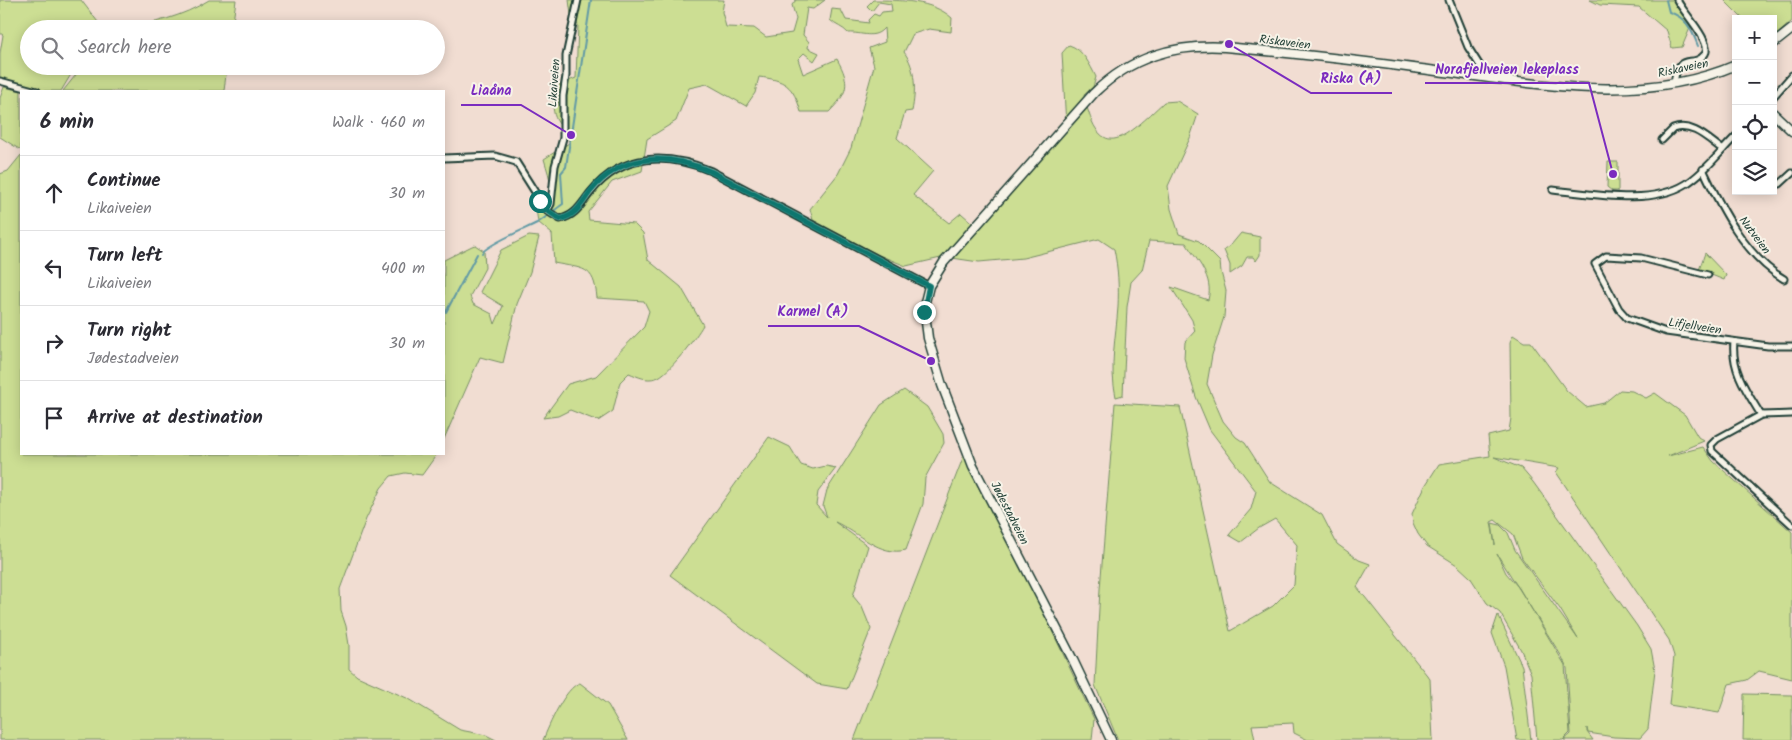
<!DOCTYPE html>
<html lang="en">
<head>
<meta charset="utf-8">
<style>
	:root { --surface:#fff; --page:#f7f7f7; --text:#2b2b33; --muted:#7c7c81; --line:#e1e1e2 }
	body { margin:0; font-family:Kalam,sans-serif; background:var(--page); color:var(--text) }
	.controls { position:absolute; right:15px; top:15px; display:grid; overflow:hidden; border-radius:0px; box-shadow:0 2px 12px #0003 }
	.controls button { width:45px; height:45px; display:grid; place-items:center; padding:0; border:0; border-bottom:1px solid var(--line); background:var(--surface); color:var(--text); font:25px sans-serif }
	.stop { position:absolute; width:15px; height:15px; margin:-11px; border:4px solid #0f766e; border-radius:50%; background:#fff }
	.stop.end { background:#0f766e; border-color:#fff; box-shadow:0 1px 5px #0008 }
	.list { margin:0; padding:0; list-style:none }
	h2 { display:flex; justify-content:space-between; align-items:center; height:65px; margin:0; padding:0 20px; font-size:21px }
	h2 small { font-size:16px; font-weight:400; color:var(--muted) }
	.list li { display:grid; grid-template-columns:32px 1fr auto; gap:15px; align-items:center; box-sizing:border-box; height:75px; padding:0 20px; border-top:1px solid var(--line) }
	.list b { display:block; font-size:19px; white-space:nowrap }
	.list p { margin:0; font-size:16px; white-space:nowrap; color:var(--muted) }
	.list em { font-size:16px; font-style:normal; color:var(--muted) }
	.icon { flex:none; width:28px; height:28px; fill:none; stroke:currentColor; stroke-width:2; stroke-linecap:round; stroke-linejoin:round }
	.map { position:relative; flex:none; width:1792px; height:740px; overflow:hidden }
	.search { position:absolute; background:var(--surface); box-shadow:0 2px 12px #0003; left:20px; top:20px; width:425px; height:55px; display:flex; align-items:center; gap:12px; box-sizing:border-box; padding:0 18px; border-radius:28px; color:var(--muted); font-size:19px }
	.panel { position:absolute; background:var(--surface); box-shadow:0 2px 12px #0003; left:20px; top:90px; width:425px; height:365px; border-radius:0px }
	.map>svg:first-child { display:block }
	.green { fill:#ccde93; stroke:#768e64; fill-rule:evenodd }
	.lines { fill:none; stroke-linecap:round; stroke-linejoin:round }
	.stream { stroke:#639ba6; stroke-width:2 }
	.street-casing { stroke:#1f3d34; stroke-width:9 }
	.secondary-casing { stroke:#1f3d34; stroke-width:11 }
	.street { stroke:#f7f3e8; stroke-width:5 }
	.secondary { stroke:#f7f3e8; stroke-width:8 }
	.route { stroke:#0f766e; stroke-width:6 }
	.labels { text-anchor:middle; stroke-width:4; stroke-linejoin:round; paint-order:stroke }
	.street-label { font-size:12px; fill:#1f3d34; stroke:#f7f3e8 }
	.leader { fill:none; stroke:#7b2cbf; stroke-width:2 }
	.callout-dot { fill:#7b2cbf; stroke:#f7f3e8; stroke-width:2 }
	.callout-label { font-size:14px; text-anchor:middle; font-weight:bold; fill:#7b2cbf; stroke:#f7f3e8; stroke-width:4; stroke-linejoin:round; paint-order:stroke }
</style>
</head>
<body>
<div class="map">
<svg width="1792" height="740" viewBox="0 0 1792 740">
	<rect width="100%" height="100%" fill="#f1ddd2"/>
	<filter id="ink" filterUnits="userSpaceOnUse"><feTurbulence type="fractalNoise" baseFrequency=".02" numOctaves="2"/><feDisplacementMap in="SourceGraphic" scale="10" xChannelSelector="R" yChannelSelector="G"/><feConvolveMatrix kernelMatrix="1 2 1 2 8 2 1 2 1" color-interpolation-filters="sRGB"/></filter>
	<g filter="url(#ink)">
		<!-- green -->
		<g class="green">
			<polygon points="0,0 81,0 101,26 99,29 29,29 29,66 76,66 61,91 37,91 0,81 0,53 3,35 0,33"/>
			<path d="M209,0H236L232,29H122C154,23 182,17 209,0Z"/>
			<path d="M569,0H724L722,12L726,27L754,28L766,37L792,33L796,19L792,5L796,0H825L813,9L807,8L803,35L809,42L808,48L819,53L814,61L804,53L798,59L803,74L837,59C851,84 848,93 829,112H801C793,85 785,80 759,77L755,93L746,106L707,84L689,88L676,121L647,139L642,171L612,182L588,212L589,220L634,224L643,233L648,260L681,287L703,325C697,336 668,375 656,378C646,381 639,377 629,373L620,382L613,411L598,421L570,410L558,416L543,418L568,384L596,376L644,327L649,311L644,301L597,298C594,265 583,269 554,263L552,234L538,222L536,209L552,216C555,195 550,179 544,159L569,143L568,133C551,120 551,105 556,86L576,78L578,25L571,15Z"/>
			<path d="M873,0C900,0 932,0 952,18L951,32L929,29L913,34L904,52C916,68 916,92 912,111L905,112L897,138L933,171L913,195L949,223L961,213L979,229L1030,168L1049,151L1066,126L1062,53L1069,45C1083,49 1090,65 1096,77L1093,87L1084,95C1100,168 1127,136 1164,102L1177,101L1198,114L1190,138L1168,186L1171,209L1179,234L1199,241L1220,262L1221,272L1226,291L1224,317L1212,355L1207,384L1223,421L1236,437L1245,443L1270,482L1322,515L1337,544L1359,560L1370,564L1357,587L1430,679L1433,740H1308L1294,733L1293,723L1252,725L1255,740H1118L1095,685L1100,589L1115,403L1180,407L1230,631L1273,606L1294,585L1297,545L1275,519L1259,528L1241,542L1229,535L1251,509L1256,491L1210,430L1196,397L1184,358L1185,342L1195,331L1192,320L1171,287L1208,300C1214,277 1197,261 1186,243L1149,241L1142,270L1131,282L1127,307L1123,395L1116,397C1109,367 1116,337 1118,307C1119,287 1118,268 1114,249L1099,239L1023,258L979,262L945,257L906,266L879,255L813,220L810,209L838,174L851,148L874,66L869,48L885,42L884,28C874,40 862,32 848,33C843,27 836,26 830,20L832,9L841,10L846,20L869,23L868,20L874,14L879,16L882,12L892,11L891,4L879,2L872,11L867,6Z"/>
			<polygon points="1590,0 1682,0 1693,21 1682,47 1672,48 1667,31 1639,7 1600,5"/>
			<polygon points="1724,0 1792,0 1792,21 1773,38 1773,19 1743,19"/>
			<polygon points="83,66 227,66 224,91 63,91"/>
			<polygon points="4,87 21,91 21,147 19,149 0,137 0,98"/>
			<polygon points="21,155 21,454 437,454 422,475 405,473 391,476 381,488 366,519 340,589 341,611 346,626 349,645 349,669 357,676 409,699 460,730 486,735 496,740 0,740 0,174 8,171"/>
			<polygon points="1608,162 1618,162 1618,191 1612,191 1607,187"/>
			<polygon points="1241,233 1260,237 1260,255 1256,261 1253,257 1247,257 1242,266 1230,274 1230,265 1224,250 1231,245"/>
			<polygon points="529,236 539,237 530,272 517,304 503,363 480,357 444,439 444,260 472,246 475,245 484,251 485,268 470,296 473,304 492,314 495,324 503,306 480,292 501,250"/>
			<polygon points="1705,253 1726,275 1724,280 1699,270"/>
			<path d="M1513,335L1524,342H1531L1567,391L1586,407L1604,403L1620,390L1632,391L1646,398L1655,393L1685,415L1698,437L1704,441L1668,456L1703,447L1713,461L1792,532V679L1759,671L1747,680L1729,684L1719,713L1669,705L1674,656L1669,640L1556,472L1559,468L1494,457L1521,468L1533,482L1637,626L1651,649L1655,670L1648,729L1640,738L1614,737L1588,733L1587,728V732L1593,740H1564L1571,734L1567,668L1562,657L1497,554L1506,573L1519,588L1565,665L1570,733L1563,740H1537L1531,674L1521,650L1500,613L1487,603L1470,577L1457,565L1427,546L1418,534L1413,523L1412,514L1425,486L1439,464L1490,456L1488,436L1509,431L1511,418L1510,342ZM1495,520L1513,534L1522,558L1560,609L1578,639L1515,550L1508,533L1500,525L1492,523L1495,545L1491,522Z"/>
			<path d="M904,390L927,407L943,434L944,443L925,478L923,504L906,550C880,557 858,532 835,522L868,546L853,596L862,607L871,629L847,689L817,684L670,575L769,437L790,447L801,465L813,469L826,466L836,468L818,492L816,505L827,517L823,506L827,490L881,405Z"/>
			<polygon points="966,450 1094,719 1092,740 854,740"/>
			<polygon points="1498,615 1522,666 1531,740 1517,740 1504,666 1492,633"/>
			<path d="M580,683L608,705L628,740H543C549,726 565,687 580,683Z"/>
			<polygon points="1744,694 1792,695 1792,740 1743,740"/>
		</g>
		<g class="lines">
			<!-- stream -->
			<g class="stream">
				<path d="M1666,0L1669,12C1686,17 1692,30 1698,46"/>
				<path d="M482,253C488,244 525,229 537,223C546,218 554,210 563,204L561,173L566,167L591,0"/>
				<polyline points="446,312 477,254"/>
			</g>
			<!-- street casing -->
			<g class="street-casing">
				<g id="street">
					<path d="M578,0L566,56V76L563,96V138L555,166L551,204L547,211L560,219C576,216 581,204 591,192C623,152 668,153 711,171L929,286"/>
					<polyline points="1449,0 1468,47 1487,77"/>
					<polyline points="0,81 37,91"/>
					<path d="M1674,83C1679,49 1692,70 1705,54C1713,43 1683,12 1677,0"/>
					<polyline points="1773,97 1792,75"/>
					<path d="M1662,140L1673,129C1692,122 1708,139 1722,149"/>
					<polyline points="444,158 495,156 516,162 547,211"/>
					<path d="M1703,169C1721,208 1746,257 1784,279"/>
					<polyline points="1780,184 1792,173"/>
					<path d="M1553,190C1593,194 1650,206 1686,184C1705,172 1720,152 1736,136"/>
					<polyline points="1708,275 1641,258 1606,256 1595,264 1619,309 1627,318 1666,332 1768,346 1792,346"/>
					<path d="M1734,342C1731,370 1747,392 1761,415L1792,414"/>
					<polyline points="1761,415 1717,439 1711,445 1712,451 1792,525"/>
				</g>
			</g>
			<!-- secondary casing -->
			<g class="secondary-casing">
				<g id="secondary">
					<polyline points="1773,44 1792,29"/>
					<polyline points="1773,113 1792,131"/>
					<path d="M1111,740L1073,660L973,466L942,385L928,338L924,306L929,286L944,262L1094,93C1131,57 1174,44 1225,47C1290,53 1356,60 1421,69C1524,81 1637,108 1736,65"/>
				</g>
			</g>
			<!-- street -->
			<use href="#street" class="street"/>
			<!-- secondary -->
			<use href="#secondary" class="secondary"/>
		</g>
	</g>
	<g class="lines" filter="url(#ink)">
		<!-- route -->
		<path class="route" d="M540,201L548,211L560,219C576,216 581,204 590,192C622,152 668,153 712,172L929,286L924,312"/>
	</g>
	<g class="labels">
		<!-- street labels -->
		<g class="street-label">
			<text transform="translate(1285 42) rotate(7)" y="4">Riskaveien</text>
			<text transform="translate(1683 68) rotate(-12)" y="4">Riskaveien</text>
			<text transform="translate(554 83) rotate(-86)" y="4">Likaiveien</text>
			<text transform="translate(1755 235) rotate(53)" y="4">Nutveien</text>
			<text transform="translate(1695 326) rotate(9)" y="4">Lifjellveien</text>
			<text transform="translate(1010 513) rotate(63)" y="4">Jødestadveien</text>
		</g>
	</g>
	<!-- callouts -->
	<path class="leader" d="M1613 174L1589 83H1425M1229 44L1311 93H1392M571 135L521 105H461M931 361L859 326H768"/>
	<g class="callout-dot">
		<circle cx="1613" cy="174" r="5"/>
		<circle cx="1229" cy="44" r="5"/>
		<circle cx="571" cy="135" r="5"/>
		<circle cx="931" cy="361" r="5"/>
	</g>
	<g class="callout-label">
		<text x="1507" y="74">Norafjellveien lekeplass</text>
		<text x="1351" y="83">Riska (A)</text>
		<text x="491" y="95">Liaåna</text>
		<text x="813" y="316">Karmel (A)</text>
	</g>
</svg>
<div class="controls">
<button>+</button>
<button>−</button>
<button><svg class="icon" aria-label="locate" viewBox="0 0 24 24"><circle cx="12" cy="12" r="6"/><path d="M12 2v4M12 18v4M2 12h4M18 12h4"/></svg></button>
<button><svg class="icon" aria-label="layers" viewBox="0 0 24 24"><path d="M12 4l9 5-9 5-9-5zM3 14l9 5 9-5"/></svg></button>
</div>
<div class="stop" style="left:540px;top:201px"></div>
<div class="stop end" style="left:924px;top:312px"></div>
<div class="search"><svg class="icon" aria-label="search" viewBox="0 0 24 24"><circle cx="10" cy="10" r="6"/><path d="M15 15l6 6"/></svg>Search here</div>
<section class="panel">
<h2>6 min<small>Walk · 460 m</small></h2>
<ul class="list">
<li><svg class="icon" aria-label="ahead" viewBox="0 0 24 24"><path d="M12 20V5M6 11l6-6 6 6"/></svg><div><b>Continue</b><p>Likaiveien</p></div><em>30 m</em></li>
<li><svg class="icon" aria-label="left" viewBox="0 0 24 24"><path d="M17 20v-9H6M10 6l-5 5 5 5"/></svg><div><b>Turn left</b><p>Likaiveien</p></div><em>400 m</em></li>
<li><svg class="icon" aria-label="right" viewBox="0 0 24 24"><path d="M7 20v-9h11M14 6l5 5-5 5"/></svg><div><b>Turn right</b><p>Jødestadveien</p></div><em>30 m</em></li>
<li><svg class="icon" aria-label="arrive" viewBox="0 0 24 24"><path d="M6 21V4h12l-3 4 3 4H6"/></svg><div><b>Arrive at destination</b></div></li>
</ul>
</section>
</div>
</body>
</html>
